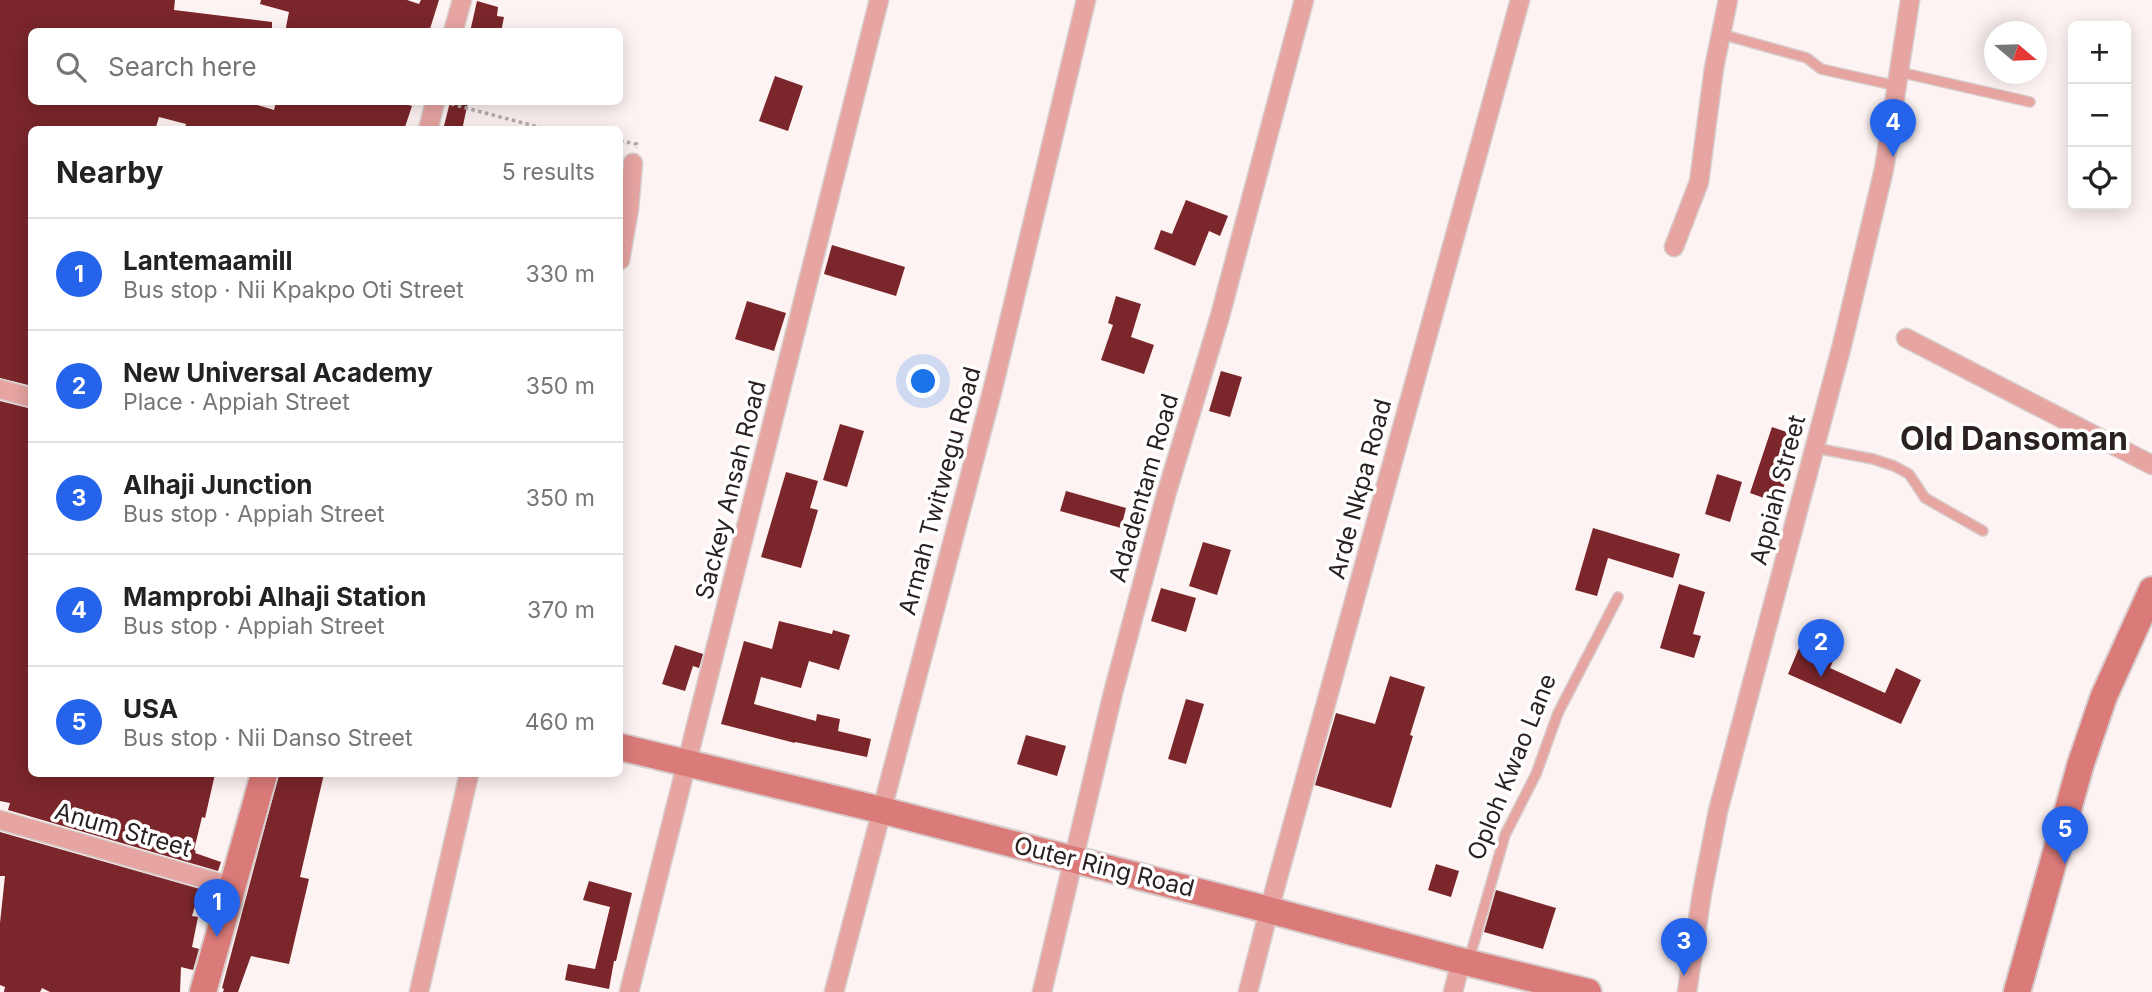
<!DOCTYPE html>
<html lang="en">
<head>
<meta charset="utf-8">
<style>
	:root { --surface:#fff; --page:#f6f6f6; --text:#222; --muted:#767676; --line:#e0e0e0; --accent:#2563eb }
	body { margin:0; font-family:Inter,sans-serif; background:var(--page); color:var(--text) }
	.controls { position:absolute; right:21px; top:21px; display:grid; overflow:hidden; border-radius:10px; box-shadow:0 4px 18px #0003 }
	.controls button { width:63px; height:63px; display:grid; place-items:center; padding:0; border:0; border-bottom:2px solid var(--line); background:var(--surface); color:var(--text); font:35px sans-serif }
	.compass { position:absolute; left:1984px; top:21px; width:63px; height:63px; border-radius:50%; background:var(--surface); box-shadow:0 4px 18px #0003; rotate:109deg }
	.you { position:absolute; left:924px; top:382px; width:24px; height:24px; margin:-18px; border:5px solid #fff; border-radius:50%; background:#1a73e8; box-shadow:0 0 0 10px #1a73e833 }
	.badge { display:grid; place-items:center; width:46px; height:46px; border-radius:50%; background:var(--accent); color:#fff; font-size:23px; font-weight:700 }
	.pin { position:absolute; translate:-50% -58px; filter:drop-shadow(0 2px 4px #0008) }
	.pin::after { content:''; position:absolute; top:37px; width:24px; height:21px; background:inherit; clip-path:polygon(0 0,100% 0,50% 100%) }
	.list { margin:0; padding:0; list-style:none }
	h2 { display:flex; justify-content:space-between; align-items:center; height:91px; margin:0; padding:0 28px; font-size:30px }
	h2 small { font-size:23px; font-weight:400; color:var(--muted) }
	.list li { display:grid; grid-template-columns:46px 1fr auto; gap:21px; align-items:center; box-sizing:border-box; height:112px; padding:0 28px; border-top:2px solid var(--line) }
	.list b { display:block; font-size:26px; white-space:nowrap }
	.list p { margin:0; font-size:23px; white-space:nowrap; color:var(--muted) }
	.list em { font-size:23px; font-style:normal; color:var(--muted) }
	.icon { flex:none; width:38px; height:38px; fill:none; stroke:currentColor; stroke-width:2; stroke-linecap:round; stroke-linejoin:round }
	.map { position:relative; flex:none; width:2152px; height:992px; overflow:hidden }
	.search { position:absolute; background:var(--surface); box-shadow:0 4px 18px #0003; left:28px; top:28px; width:595px; height:77px; display:flex; align-items:center; gap:18px; box-sizing:border-box; padding:0 24px; border-radius:10px; color:var(--muted); font-size:26px }
	.panel { position:absolute; background:var(--surface); box-shadow:0 4px 18px #0003; left:28px; top:126px; width:595px; height:651px; border-radius:10px }
	.map>svg:first-child { display:block }
	.building { fill:#7a262a }
	.lines { fill:none; stroke-linecap:round; stroke-linejoin:round }
	.lane-casing { stroke:#d7cdcc; stroke-width:12 }
	.street-casing { stroke:#d7cdcc; stroke-width:21 }
	.secondary-casing { stroke:#d7cdcc; stroke-width:30 }
	.path { stroke:#b6acab; stroke-width:3.5; stroke-dasharray:3.5 3.5; stroke-linecap:butt }
	.lane { stroke:#e7a5a2; stroke-width:9 }
	.street { stroke:#e7a5a2; stroke-width:18 }
	.secondary { stroke:#db7b79; stroke-width:26 }
	.labels { text-anchor:middle; stroke-width:7; stroke-linejoin:round; paint-order:stroke }
	.street-label { font-size:24px; fill:#2a2120; stroke:#fff }
	.district-label { font-size:32px; font-weight:bold; fill:#2a2120; stroke:#fff }
</style>
</head>
<body>
<div class="map">
<svg width="2152" height="992" viewBox="0 0 2152 992">
	<rect width="100%" height="100%" fill="#fdf3f2"/>
	<!-- building -->
	<g class="building">
		<polygon points="0,0 175,0 174,10 272,22 272,32 32,32 32,102 247,102 274,110 276,102 283,104 284,102 399,102 412,106 404,130 185,130 186,124 159,117 155,130 32,130 32,386 0,378"/>
		<polygon points="261,0 407,0 419,4 421,0 439,0 429,32 285,32 289,12 260,4"/>
		<polygon points="477,1 498,7 497,16 504,17 501,32 470,32"/>
		<polygon points="775,76 803,86 788,131 759,121"/>
		<polygon points="450,102 468,102 462,130 443,130"/>
		<polygon points="1186,200 1228,216 1220,236 1209,231 1195,266 1154,249 1161,230 1172,234"/>
		<polygon points="832,245 905,267 896,296 824,274"/>
		<polygon points="1116,296 1141,304 1131,337 1154,345 1144,374 1101,360 1113,325 1108,323"/>
		<polygon points="747,301 786,313 774,351 735,339"/>
		<polygon points="1221,371 1242,377 1230,417 1209,411"/>
		<polygon points="0,401 32,409 32,774 215,774 205,818 202,817 194,850 196,851 195,853 221,862 218,871 8,810 10,803 0,801"/>
		<polygon points="840,424 864,431 847,487 823,480"/>
		<polygon points="1772,427 1801,437 1778,503 1750,493"/>
		<polygon points="786,472 818,481 810,508 818,510 801,568 761,557"/>
		<polygon points="1717,474 1742,482 1730,522 1705,514"/>
		<polygon points="1066,491 1126,508 1121,528 1060,511"/>
		<polygon points="1593,528 1680,554 1673,578 1608,558 1597,596 1575,590"/>
		<polygon points="1203,542 1231,550 1217,595 1189,586"/>
		<polygon points="1679,584 1705,592 1693,634 1701,636 1694,658 1660,648"/>
		<polygon points="1161,588 1196,598 1186,632 1151,621"/>
		<polygon points="779,621 832,634 833,630 850,635 839,670 809,661 801,688 761,677 754,704 816,721 817,714 840,719 838,731 871,739 867,757 795,742 795,743 721,724 744,641 772,649"/>
		<polygon points="1807,629 1841,644 1830,668 1885,693 1896,668 1921,680 1901,724 1788,674"/>
		<polygon points="675,645 703,654 699,668 693,666 685,691 662,684"/>
		<polygon points="1390,676 1425,687 1410,735 1413,736 1391,808 1315,785 1336,713 1375,724"/>
		<polygon points="1186,699 1204,704 1186,764 1168,759"/>
		<polygon points="1026,735 1066,746 1057,776 1017,764"/>
		<polygon points="279,774 324,774 300,877 309,879 289,964 251,956 238,992 223,992 224,989 222,988"/>
		<polygon points="0,832 200,889 192,916 198,917 192,947 199,949 193,970 181,967 180,992 50,992 42,988 40,992 4,992 5,987 0,985 0,923 5,876 0,876"/>
		<polygon points="1436,864 1459,871 1451,897 1428,890"/>
		<polygon points="589,881 632,893 616,961 614,961 609,989 565,980 568,964 595,969 610,907 583,900"/>
		<polygon points="1496,890 1556,908 1543,949 1484,932"/>
	</g>
	<g class="lines">
		<!-- lane casing -->
		<g class="lane-casing">
			<g id="lane">
				<polyline points="1721,34 1807,58 1821,69 1897,86"/>
				<polyline points="1899,72 2030,102"/>
				<polyline points="1815,448 1873,459 1894,466 1909,474 1925,498 1983,531"/>
				<polyline points="1469,960 1505,835 1536,774 1558,713 1618,597"/>
			</g>
		</g>
		<!-- street casing -->
		<g class="street-casing">
			<g id="street">
				<polyline points="453,32 462,0"/>
				<polyline points="428,130 435,102"/>
				<polyline points="1674,247 1699,182 1714,68 1728,0"/>
				<polyline points="620,260 629,209 633,163"/>
				<polyline points="1906,338 2152,465"/>
				<polyline points="0,389 32,398"/>
				<polyline points="0,820 233,887"/>
				<polyline points="419,992 469,774"/>
				<polyline points="629,992 879,0"/>
				<polyline points="834,992 993,388 1086,0"/>
				<polyline points="1042,992 1113,693 1166,495 1220,316 1304,0"/>
				<polyline points="1248,992 1269,910 1520,0"/>
				<polyline points="1453,992 1461,961"/>
				<polyline points="1687,992 1702,893 1718,811 1842,345 1884,169 1910,0"/>
			</g>
		</g>
		<!-- secondary casing -->
		<g class="secondary-casing">
			<g id="secondary">
				<polyline points="620,747 881,810 1269,910 1461,961 1588,992"/>
				<polyline points="203,992 264,774"/>
				<polyline points="2017,992 2081,763 2104,696 2152,590"/>
			</g>
		</g>
		<!-- path -->
		<g class="path">
			<polyline points="451,104 550,130"/>
			<polyline points="620,141 637,144 636,148"/>
		</g>
		<!-- lane -->
		<use href="#lane" class="lane"/>
		<!-- street -->
		<use href="#street" class="street"/>
		<!-- secondary -->
		<use href="#secondary" class="secondary"/>
	</g>
	<g class="labels">
		<!-- street labels -->
		<g class="street-label">
			<text transform="translate(1144 488) rotate(-74)" y="8">Adadentam Road</text>
			<text transform="translate(1360 489) rotate(-75)" y="8">Arde Nkpa Road</text>
			<text transform="translate(731 490) rotate(-76)" y="8">Sackey Ansah Road</text>
			<text transform="translate(1778 490) rotate(-75)" y="8">Appiah Street</text>
			<text transform="translate(940 491) rotate(-75)" y="8">Armah Twitwegu Road</text>
			<text transform="translate(1512 767) rotate(-68)" y="8">Oploh Kwao Lane</text>
			<text transform="translate(123 830) rotate(16)" y="8">Anum Street</text>
			<text transform="translate(1104 867) rotate(14)" y="8">Outer Ring Road</text>
		</g>
		<!-- district labels -->
		<g class="district-label">
			<text x="2014" y="450">Old Dansoman</text>
		</g>
	</g>
</svg>
<div class="controls">
<button>+</button>
<button>−</button>
<button><svg class="icon" aria-label="locate" viewBox="0 0 24 24"><circle cx="12" cy="12" r="6"/><path d="M12 2v4M12 18v4M2 12h4M18 12h4"/></svg></button>
</div>
<svg class="compass" viewBox="-18 -18 36 36"><path d="M0-13l5 13h-10z" fill="#e53935"/><path d="M0 13l5-13h-10z" fill="#767676"/></svg>
<div class="you"></div>
<div class="pin badge" style="left:217px;top:937px">1</div>
<div class="pin badge" style="left:1821px;top:677px">2</div>
<div class="pin badge" style="left:1684px;top:976px">3</div>
<div class="pin badge" style="left:1893px;top:157px">4</div>
<div class="pin badge" style="left:2065px;top:864px">5</div>
<div class="search"><svg class="icon" aria-label="search" viewBox="0 0 24 24"><circle cx="10" cy="10" r="6"/><path d="M15 15l6 6"/></svg>Search here</div>
<section class="panel">
<h2>Nearby<small>5 results</small></h2>
<ul class="list">
<li><span class="badge">1</span><div><b>Lantemaamill</b><p>Bus stop · Nii Kpakpo Oti Street</p></div><em>330 m</em></li>
<li><span class="badge">2</span><div><b>New Universal Academy</b><p>Place · Appiah Street</p></div><em>350 m</em></li>
<li><span class="badge">3</span><div><b>Alhaji Junction</b><p>Bus stop · Appiah Street</p></div><em>350 m</em></li>
<li><span class="badge">4</span><div><b>Mamprobi Alhaji Station</b><p>Bus stop · Appiah Street</p></div><em>370 m</em></li>
<li><span class="badge">5</span><div><b>USA</b><p>Bus stop · Nii Danso Street</p></div><em>460 m</em></li>
</ul>
</section>
</div>
</body>
</html>
